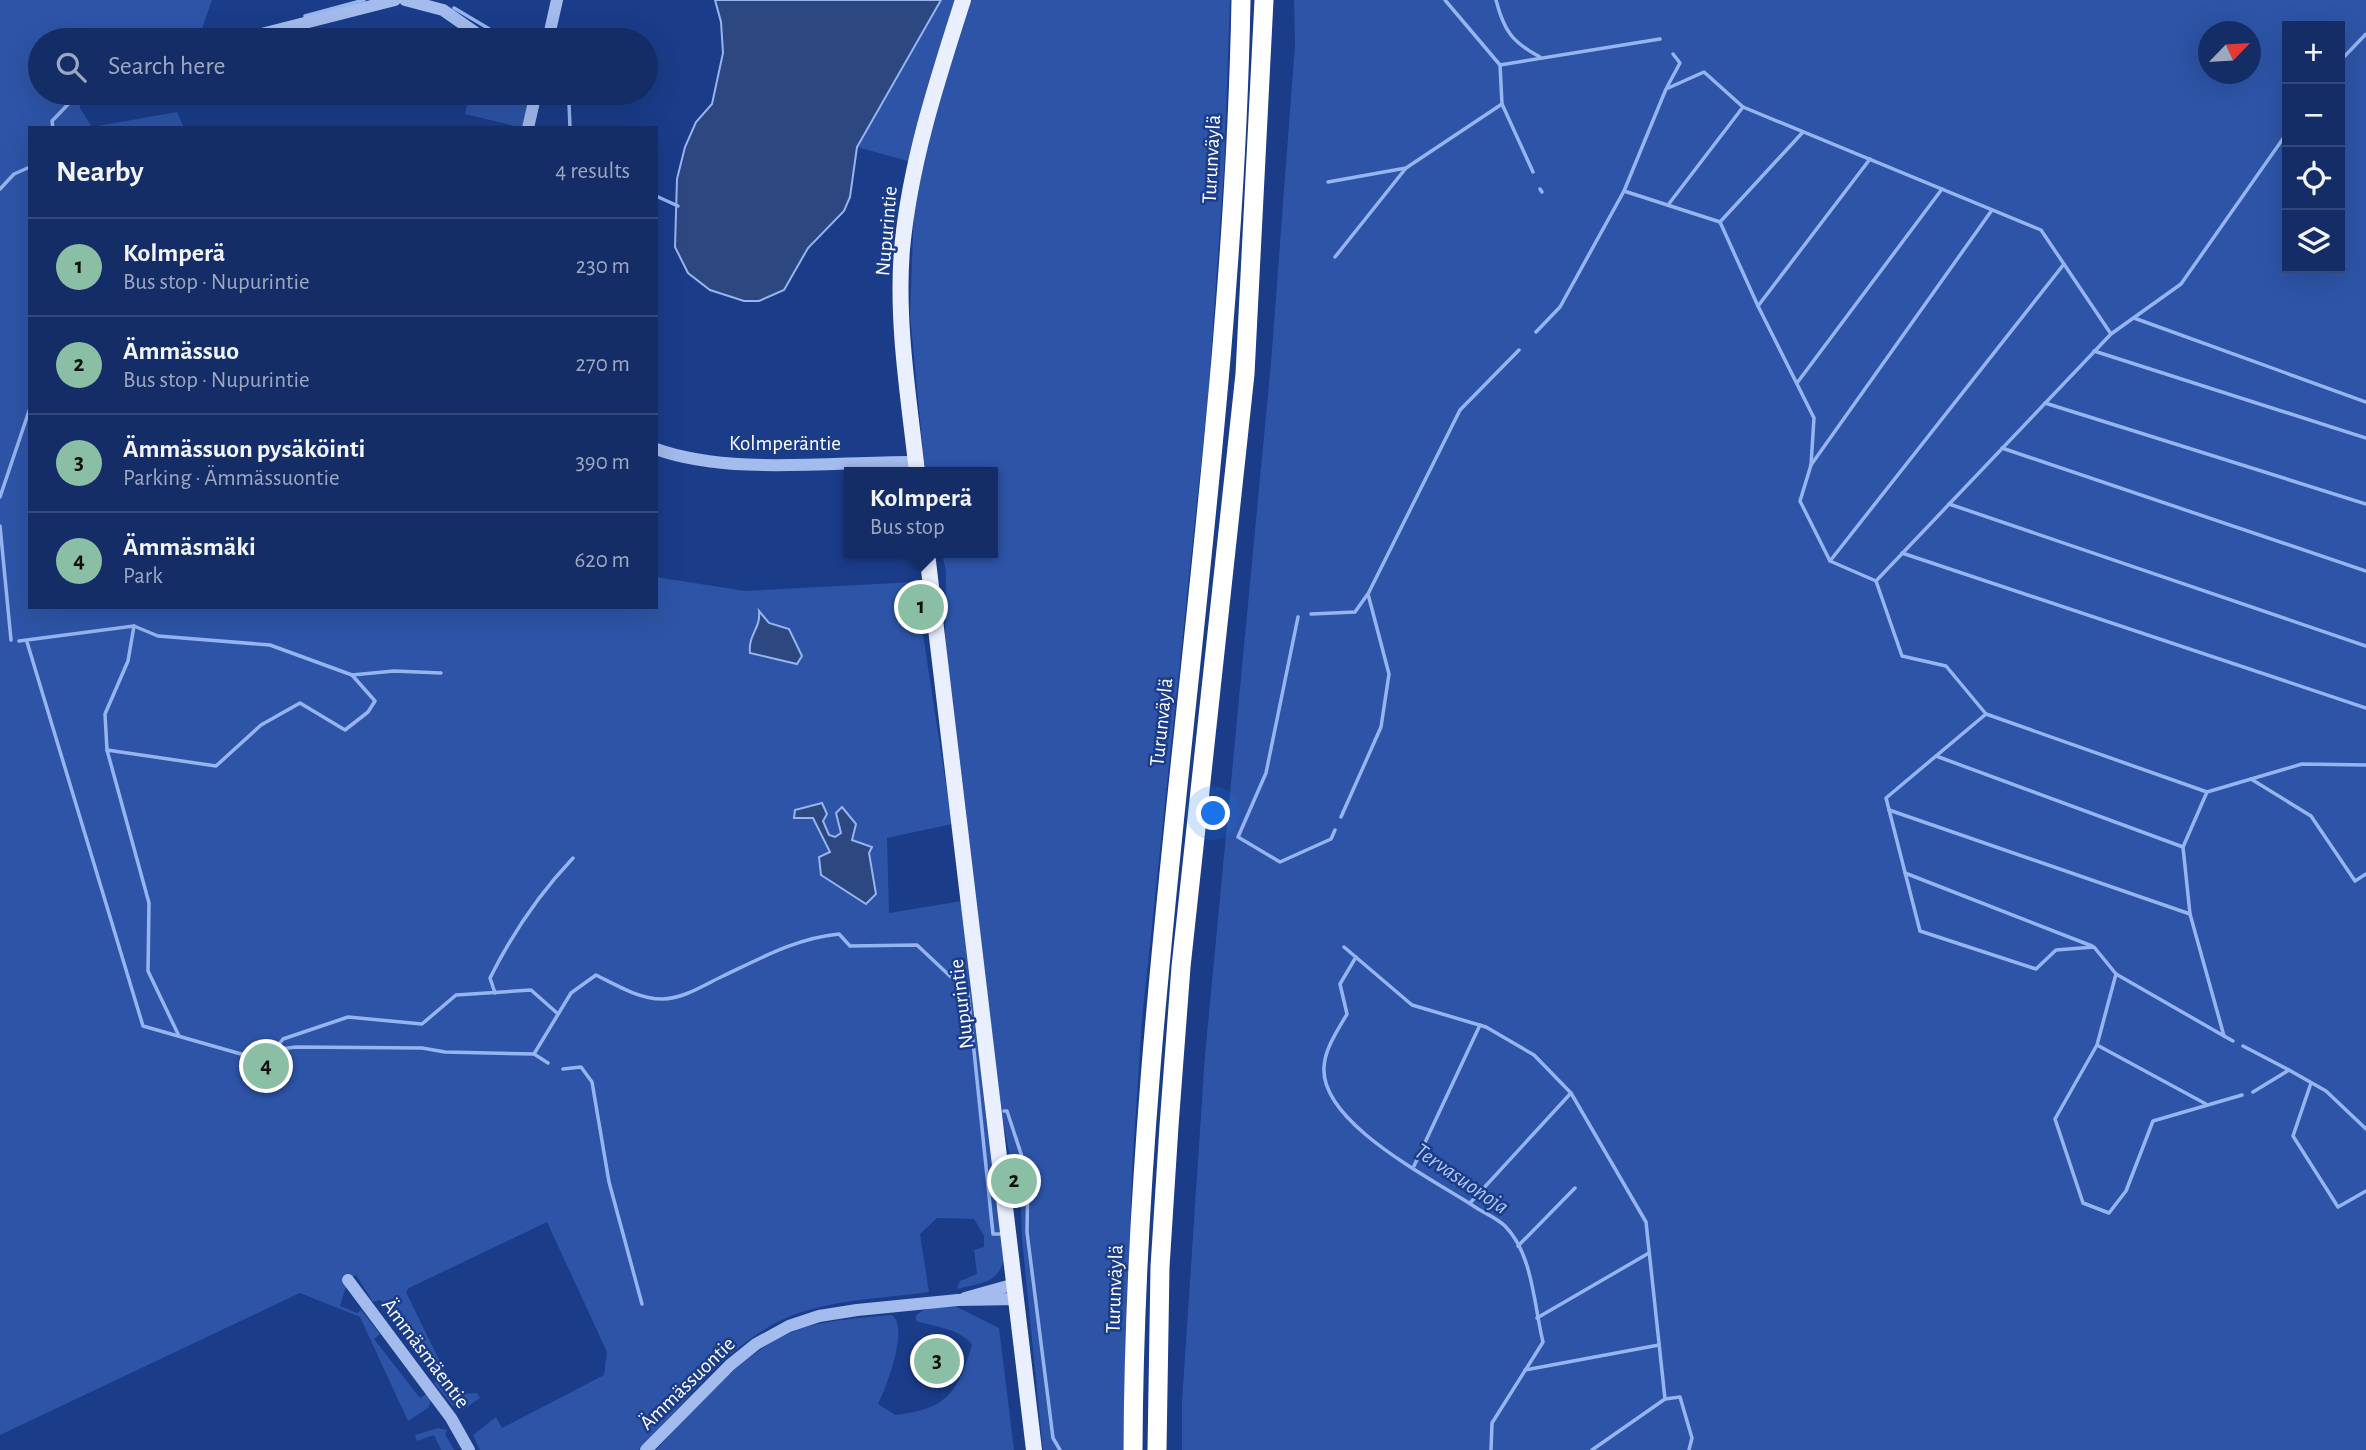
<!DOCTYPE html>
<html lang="en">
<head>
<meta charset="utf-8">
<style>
	:root { --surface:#142d67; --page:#213970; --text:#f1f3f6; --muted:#9da8c0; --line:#33497b; --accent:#8abfa5 }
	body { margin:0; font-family:"Alegreya Sans",sans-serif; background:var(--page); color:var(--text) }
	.controls { position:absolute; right:21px; top:21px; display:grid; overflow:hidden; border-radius:0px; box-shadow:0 7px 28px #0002 }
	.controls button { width:63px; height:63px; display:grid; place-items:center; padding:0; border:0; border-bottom:2px solid var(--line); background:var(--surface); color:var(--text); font:35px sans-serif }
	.compass { position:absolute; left:2198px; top:21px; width:63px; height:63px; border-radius:50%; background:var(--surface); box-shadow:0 7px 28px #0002; rotate:65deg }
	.you { position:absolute; left:1214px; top:814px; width:24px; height:24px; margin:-18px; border:5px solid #fff; border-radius:50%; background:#1a73e8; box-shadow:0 0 0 10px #1a73e833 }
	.badge { display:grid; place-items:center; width:46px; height:46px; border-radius:50%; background:var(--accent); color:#111; font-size:23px; font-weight:700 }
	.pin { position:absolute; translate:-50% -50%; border:4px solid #fff; box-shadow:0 2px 7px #0006 }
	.popup { position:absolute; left:844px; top:467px; width:154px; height:91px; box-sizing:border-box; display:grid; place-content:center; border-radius:0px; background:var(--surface); filter:drop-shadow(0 2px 5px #0005); font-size:23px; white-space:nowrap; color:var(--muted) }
	.popup b { font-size:26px; color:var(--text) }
	.popup::after { content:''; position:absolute; left:50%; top:100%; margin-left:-14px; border:14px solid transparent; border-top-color:var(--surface) }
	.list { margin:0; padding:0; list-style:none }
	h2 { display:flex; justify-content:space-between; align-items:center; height:91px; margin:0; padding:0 28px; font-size:30px }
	h2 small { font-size:23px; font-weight:400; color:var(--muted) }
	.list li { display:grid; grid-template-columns:46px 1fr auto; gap:21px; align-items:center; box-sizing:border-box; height:98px; padding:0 28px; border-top:2px solid var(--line) }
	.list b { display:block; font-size:26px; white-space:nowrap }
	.list p { margin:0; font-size:23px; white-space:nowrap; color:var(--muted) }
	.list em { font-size:23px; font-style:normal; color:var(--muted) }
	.icon { flex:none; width:38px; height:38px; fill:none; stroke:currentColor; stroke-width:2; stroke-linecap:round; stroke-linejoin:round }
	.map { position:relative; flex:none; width:2366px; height:1450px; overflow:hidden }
	.search { position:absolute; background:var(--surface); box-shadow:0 7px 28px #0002; left:28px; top:28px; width:630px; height:77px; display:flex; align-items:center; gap:18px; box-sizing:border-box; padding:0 24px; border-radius:38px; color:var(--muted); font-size:26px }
	.panel { position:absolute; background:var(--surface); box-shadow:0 7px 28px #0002; left:28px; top:126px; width:630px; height:483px; border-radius:0px }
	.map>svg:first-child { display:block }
	.green { fill:#2d54a7; fill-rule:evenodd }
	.water { fill:#2d4780; stroke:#96b4ef; stroke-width:2 }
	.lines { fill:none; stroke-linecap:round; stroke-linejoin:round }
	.stream { stroke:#96b4ef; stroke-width:3.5 }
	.minor { stroke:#a3bbed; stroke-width:12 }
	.major { stroke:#e9efff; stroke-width:16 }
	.highway { stroke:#fff; stroke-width:19 }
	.labels { text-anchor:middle; stroke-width:5; stroke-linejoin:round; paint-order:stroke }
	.street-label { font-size:21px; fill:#fff; stroke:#1a3c89 }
	.water-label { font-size:23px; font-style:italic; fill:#afc6f4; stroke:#1a3c89 }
</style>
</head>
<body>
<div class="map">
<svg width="2366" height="1450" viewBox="0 0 2366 1450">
	<rect width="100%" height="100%" fill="#1a3c89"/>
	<!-- green -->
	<g class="green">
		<path d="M0,0H212L198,40H40V93H81L80,108L92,127L177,112L184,128H30V607H656V577L745,591L915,582L952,824L887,838L889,913L962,901L1005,1252C1001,1284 984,1282 957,1289L960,1281L977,1274L974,1250L984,1247V1236L974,1219L937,1218L920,1234L929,1292C883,1299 829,1299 786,1318C726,1345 684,1404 639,1450H480L473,1435L496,1417L502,1428L604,1375L607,1352L547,1222L409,1288L406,1292L461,1405L467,1404L461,1394L477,1393L480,1398L462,1410L453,1406L434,1383L441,1378L380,1300L373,1302L356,1275L348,1280L340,1306L357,1313L361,1310L380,1334L374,1339L420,1398L427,1393L431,1401L428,1408L408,1421L360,1317L300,1293L0,1435Z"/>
		<polygon points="941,0 956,0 925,96 908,161 857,147"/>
		<polygon points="970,0 1230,0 1224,168 1208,398 1142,1020 1132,1171 1123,1450 1043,1450 1022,1239 1020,1180 1009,1151 1003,1122 945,651 946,571 942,553 993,553 993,472 925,472 910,315 914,207 934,119"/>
		<path d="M1294,0H2366V1450H1182V1402L1205,1055L1271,363L1295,45ZM2287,26H2340V268H2287ZM2208,32H2250V74H2208Z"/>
		<polygon points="470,93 532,93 523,128 465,114"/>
		<path d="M957,1307L999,1328L1014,1450H656C699,1405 744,1347 806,1327C833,1319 864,1318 892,1315C909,1328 887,1386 878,1404L895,1415C947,1409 957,1394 972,1345C964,1330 932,1326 916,1321V1316C925,1305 944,1308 957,1307Z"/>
		<polygon points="438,1428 447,1430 445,1434 454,1450 441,1450 434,1435 417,1441 415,1435"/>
	</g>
	<!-- water -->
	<g class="water">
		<polygon points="715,0 941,0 857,147 850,197 844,211 808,248 784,290 759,301 744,301 710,290 688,273 675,247 677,179 685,147 696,122 712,104 723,53 721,22"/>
		<path d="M759,611L769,623L789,629L802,656L797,664L750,653C748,634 761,629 759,611Z"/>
		<polygon points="822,803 827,814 823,821 829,835 835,837 841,833 836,813 842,807 856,824 852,840 872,847 869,853 876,894 866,904 821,875 819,857 830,852 813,818 794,818 795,810"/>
	</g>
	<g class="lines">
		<!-- stream -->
		<g class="stream">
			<polyline points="1445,0 1500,65 1660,39"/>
			<path d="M1496,0C1504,31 1512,42 1540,57"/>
			<polyline points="454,8 508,40"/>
			<polyline points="305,16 364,0"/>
			<polyline points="219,40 237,35"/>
			<polyline points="2340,61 2366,34"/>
			<polyline points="1500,65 1502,104 1533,172"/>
			<polyline points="1667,87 1680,63 1673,54"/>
			<polyline points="562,93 569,103 570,128"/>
			<polyline points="53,128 52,121 79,93"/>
			<polyline points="1328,182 1406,168 1502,104"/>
			<polyline points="0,189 14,174 30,167"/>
			<polyline points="1540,189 1542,192"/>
			<polyline points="656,196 678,206"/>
			<polyline points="1668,205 1743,107"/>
			<polyline points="1720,222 1803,132"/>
			<polyline points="1335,257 1406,168"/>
			<polyline points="1758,306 1870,159"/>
			<polyline points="2134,318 2366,402"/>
			<polyline points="1536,332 1560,307 1624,191"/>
			<polyline points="2111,334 2041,230 1743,107 1704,72 1666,89 1624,191 1720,222 1758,306 1814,418 1811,465 1800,501 1830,561 1876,581 2111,334 2181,284 2287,133"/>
			<polyline points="2094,351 2366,438"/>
			<polyline points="1797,383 1942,189"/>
			<polyline points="2045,403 2366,504"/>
			<polyline points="2002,448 2366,571"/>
			<polyline points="1811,465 1992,210"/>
			<polyline points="0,497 30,408"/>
			<polyline points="1949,504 2366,646"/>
			<polyline points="0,526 11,640"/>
			<polyline points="1902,553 2366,708"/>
			<polyline points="1830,561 2064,264"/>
			<polyline points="1876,581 1902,656 1946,666 1986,714 1886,798 1920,931 2036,969 2056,950 2094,947 2116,974 2224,1036 2190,914 2183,847 2207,792 2302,764 2366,765"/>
			<polyline points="1311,614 1355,612 1367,595"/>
			<polyline points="1298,617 1266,773 1238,837 1280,862 1331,839 1335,830"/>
			<polyline points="134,626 128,661 105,714 107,750 149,903 148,971 179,1036"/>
			<polyline points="19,641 134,626 158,636 270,645 352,675 394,671 441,673"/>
			<polyline points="27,642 143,1026 241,1054 296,1047 422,1048 445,1052 534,1054 548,1063"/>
			<polyline points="1986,714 2207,792"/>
			<polyline points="107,750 216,766 261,725 300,703 345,730 368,712 375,701 352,675"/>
			<polyline points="1936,756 2183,847"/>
			<polyline points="2251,779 2311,816 2355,881 2366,874"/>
			<polyline points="1889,810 2190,914"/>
			<polyline points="1341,817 1381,727 1389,674 1368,594 1460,410 1519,350"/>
			<polyline points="1905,873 2092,946"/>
			<polyline points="1344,947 1412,1005 1486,1027 1534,1055 1571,1093 1646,1222 1665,1399 1680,1397 1692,1438 1689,1450"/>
			<path d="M1356,957L1340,984L1347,1014C1338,1030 1325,1048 1324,1067C1320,1124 1435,1180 1478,1209C1487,1214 1498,1219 1505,1226C1533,1254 1534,1306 1543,1342L1492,1423L1491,1450"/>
			<polyline points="2116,974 2097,1045 2055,1119 2083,1203 2109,1213 2126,1191 2153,1121 2242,1095"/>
			<path d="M495,993L490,978C513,932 538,895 573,858"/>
			<polyline points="2224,1036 2233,1041"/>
			<polyline points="2097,1045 2206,1104"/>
			<polyline points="2243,1046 2289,1070 2253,1092"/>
			<polyline points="276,1048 283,1039 348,1017 422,1024 456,995 531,990 557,1013"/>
			<path d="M534,1054L571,993L596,975C616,985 639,999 662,999C683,999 704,985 723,976C761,958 797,938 839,934L850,946L917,945L968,993L993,1234H1000"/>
			<polyline points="563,1069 581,1067 592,1082 609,1182 642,1304"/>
			<polyline points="2289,1070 2326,1091 2366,1129"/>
			<polyline points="2311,1083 2293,1136 2338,1207 2366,1191"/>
			<polyline points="1004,1111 1007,1111 1028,1175 1027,1232 1053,1438 1060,1450"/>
			<polyline points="1414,1166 1480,1025"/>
			<polyline points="1470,1203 1571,1093"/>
			<polyline points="1518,1246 1575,1188"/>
			<polyline points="1537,1318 1649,1253"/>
			<polyline points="1525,1370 1659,1345"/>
			<polyline points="1592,1450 1665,1399"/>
		</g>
		<!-- minor -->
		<g class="minor">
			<polyline points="405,0 443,10 486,40"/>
			<polyline points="238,40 395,0"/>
			<polyline points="548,40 557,0"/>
			<polyline points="528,128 536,93"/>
			<path d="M656,449C731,476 836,461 916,462"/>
			<polyline points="348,1280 451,1418 469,1450"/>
			<polyline points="965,1298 1015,1284"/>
			<polyline points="646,1450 730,1365 756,1344 789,1326 819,1316 857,1310 958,1300 1017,1299"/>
		</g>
		<!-- major -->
		<g class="major">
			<path d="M917,472C909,399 896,323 902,249C910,163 937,81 963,0"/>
			<polyline points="927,553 1034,1450"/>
		</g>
		<!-- highway -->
		<g class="highway">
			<path d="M1133,1450C1135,964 1232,485 1241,0"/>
			<polyline points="1157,1450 1160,1267 1169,1126 1181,967 1245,374 1264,0"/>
		</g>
	</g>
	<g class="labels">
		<!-- street labels -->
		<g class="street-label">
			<text transform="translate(1211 159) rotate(-87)" y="7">Turunväylä</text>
			<text transform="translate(886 231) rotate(-85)" y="7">Nupurintie</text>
			<text x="785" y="450">Kolmperäntie</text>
			<text transform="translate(1161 722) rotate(-84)" y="7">Turunväylä</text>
			<text transform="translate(961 1004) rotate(-97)" y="7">Nupurintie</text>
			<text transform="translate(1114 1289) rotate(-88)" y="7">Turunväylä</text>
			<text transform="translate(426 1353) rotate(53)" y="7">Ämmäsmäentie</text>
			<text transform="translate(687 1383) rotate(-44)" y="7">Ämmässuontie</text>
		</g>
		<!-- water labels -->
		<g class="water-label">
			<text transform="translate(1462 1178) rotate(34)" y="8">Tervasuonoja</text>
		</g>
	</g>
</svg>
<div class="controls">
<button>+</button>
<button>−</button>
<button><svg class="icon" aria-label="locate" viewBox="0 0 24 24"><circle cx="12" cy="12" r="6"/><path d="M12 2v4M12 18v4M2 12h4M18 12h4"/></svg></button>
<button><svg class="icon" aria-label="layers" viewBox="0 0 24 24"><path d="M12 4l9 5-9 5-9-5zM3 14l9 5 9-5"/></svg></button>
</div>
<svg class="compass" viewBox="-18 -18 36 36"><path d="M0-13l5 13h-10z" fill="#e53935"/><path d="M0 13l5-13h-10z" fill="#9da8c0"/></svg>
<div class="you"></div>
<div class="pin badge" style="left:921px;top:607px">1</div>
<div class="popup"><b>Kolmperä</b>Bus stop</div>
<div class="pin badge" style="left:1014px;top:1181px">2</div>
<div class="pin badge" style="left:937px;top:1361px">3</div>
<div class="pin badge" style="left:266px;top:1066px">4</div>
<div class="search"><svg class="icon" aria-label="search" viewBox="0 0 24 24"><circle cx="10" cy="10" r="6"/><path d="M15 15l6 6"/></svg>Search here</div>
<section class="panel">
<h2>Nearby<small>4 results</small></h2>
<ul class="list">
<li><span class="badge">1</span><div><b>Kolmperä</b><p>Bus stop · Nupurintie</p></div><em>230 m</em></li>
<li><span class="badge">2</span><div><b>Ämmässuo</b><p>Bus stop · Nupurintie</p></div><em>270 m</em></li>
<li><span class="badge">3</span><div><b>Ämmässuon pysäköinti</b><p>Parking · Ämmässuontie</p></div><em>390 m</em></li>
<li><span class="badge">4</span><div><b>Ämmäsmäki</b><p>Park</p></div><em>620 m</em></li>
</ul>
</section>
</div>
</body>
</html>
